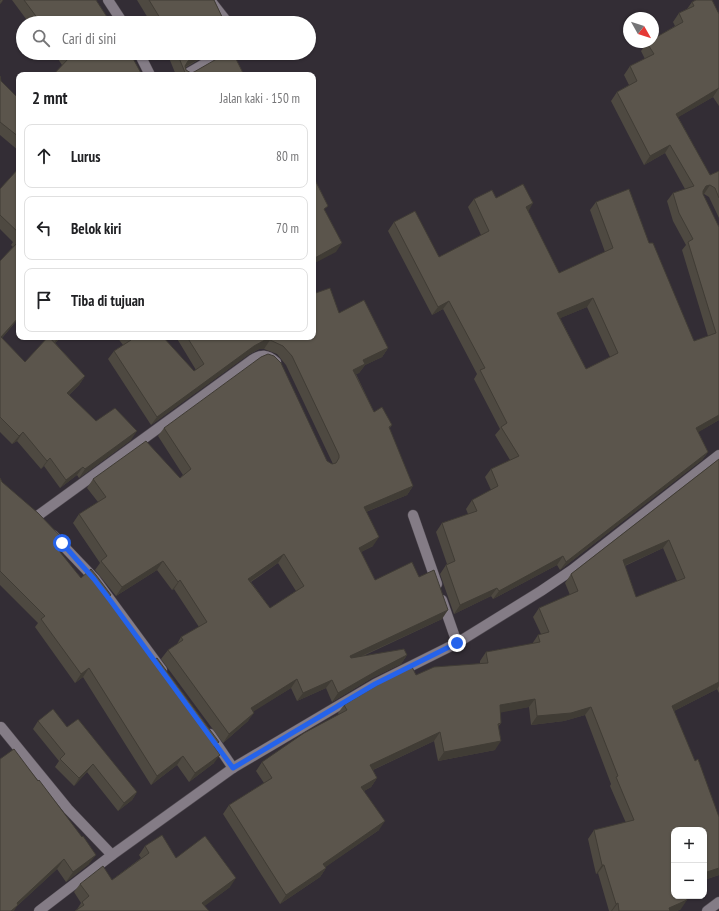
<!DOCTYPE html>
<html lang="id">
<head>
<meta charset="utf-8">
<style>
	:root { --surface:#fff; --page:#f6f6f6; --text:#202124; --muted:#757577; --line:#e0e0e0 }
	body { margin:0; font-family:"PT Sans Narrow",sans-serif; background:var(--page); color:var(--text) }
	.controls { position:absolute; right:12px; bottom:12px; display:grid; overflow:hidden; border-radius:8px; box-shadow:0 1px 3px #0004 }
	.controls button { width:36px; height:36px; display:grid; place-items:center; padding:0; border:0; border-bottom:1px solid var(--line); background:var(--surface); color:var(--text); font:20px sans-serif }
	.compass { position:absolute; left:623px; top:12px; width:36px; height:36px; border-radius:50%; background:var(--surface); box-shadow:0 1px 3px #0004; rotate:129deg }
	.stop { position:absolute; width:12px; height:12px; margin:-9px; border:3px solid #2563eb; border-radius:50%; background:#fff }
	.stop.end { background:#2563eb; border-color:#fff; box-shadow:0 1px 4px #0008 }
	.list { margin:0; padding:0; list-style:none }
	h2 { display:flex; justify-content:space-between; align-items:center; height:52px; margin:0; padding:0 16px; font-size:17px }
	h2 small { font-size:13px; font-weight:400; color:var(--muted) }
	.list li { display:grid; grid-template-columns:26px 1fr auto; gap:12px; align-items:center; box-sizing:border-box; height:64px; margin:0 8px 8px; padding:0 8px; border:1px solid var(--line); border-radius:8px }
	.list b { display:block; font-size:15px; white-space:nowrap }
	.list em { font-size:13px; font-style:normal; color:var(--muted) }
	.icon { flex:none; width:22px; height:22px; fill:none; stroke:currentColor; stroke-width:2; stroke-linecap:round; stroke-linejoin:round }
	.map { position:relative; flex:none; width:719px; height:911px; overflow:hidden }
	.search { position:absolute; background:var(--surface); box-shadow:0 1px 3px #0004; left:16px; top:16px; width:300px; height:44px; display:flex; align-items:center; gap:10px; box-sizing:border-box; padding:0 14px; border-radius:22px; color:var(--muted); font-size:15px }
	.panel { position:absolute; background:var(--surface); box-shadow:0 1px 3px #0004; left:16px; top:72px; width:300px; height:268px; border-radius:8px }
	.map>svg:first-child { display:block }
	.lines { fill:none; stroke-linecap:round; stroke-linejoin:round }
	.minor-casing { stroke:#504a51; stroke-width:11 }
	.tertiary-casing { stroke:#504a51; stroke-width:11 }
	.minor { stroke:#847c86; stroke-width:10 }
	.tertiary { stroke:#847c86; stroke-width:10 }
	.wall { fill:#4e4941; fill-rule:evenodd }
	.shaded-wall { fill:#403c35 }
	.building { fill:#5b554c; stroke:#403c35; fill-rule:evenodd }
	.route { stroke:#2563eb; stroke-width:5 }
</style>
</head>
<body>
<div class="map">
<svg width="719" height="911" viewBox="0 0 719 911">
	<rect width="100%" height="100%" fill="#332d35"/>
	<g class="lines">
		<!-- minor casing -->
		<g class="minor-casing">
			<g id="minor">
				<polyline points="108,0 123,23"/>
				<polyline points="210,0 228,23"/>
				<polyline points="139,53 150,75"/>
				<polyline points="185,75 223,53"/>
				<polyline points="413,515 437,584"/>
				<path d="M36,517L252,360C261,354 267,354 276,362"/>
				<polyline points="53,535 95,579 162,670"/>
				<polyline points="442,600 457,643"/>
				<polyline points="1,727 68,809 112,855"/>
				<polyline points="210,734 233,768"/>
				<polyline points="39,911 112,855 233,768 375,684 457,643 541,591 572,570 719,455"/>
			</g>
		</g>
		<!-- tertiary casing -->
		<g class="tertiary-casing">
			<polyline id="tertiary" points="707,911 719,902"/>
		</g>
		<!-- minor -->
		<use href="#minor" class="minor"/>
		<!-- tertiary -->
		<use href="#tertiary" class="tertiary"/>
	</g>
	<!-- wall -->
	<g class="wall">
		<polygon points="12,0 96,0 107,17 114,23 29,23"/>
		<polygon points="137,0 214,0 225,23 151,23"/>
		<path d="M692,2L719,14V106L713,97L678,117L710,175L719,171V218L709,197L704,194H703L719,227V420L698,432L708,452L702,460L560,570L557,565L493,599L491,596L454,614L440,574L446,565L447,564L436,532L442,523L468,514L466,509L472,500L491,490L485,477L491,469L510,460L495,435L500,429L474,379L477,374L443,309L432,315L388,231L394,222L439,257L481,235L468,207L474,199L496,198L528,212L559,273L605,252L590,210L596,202L649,243L694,341L708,336L682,250L686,245L673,221L667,201L673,193L685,189L665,153L644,165L611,101L617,92L629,85L624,75L630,66L645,59L641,51L647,43L675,26L673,22L679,13L687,9ZM587,307L610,357L586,369L560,318Z"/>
		<polygon points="54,53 130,53 62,65"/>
		<polygon points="167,53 210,53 185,68 186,70 191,73 244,75 176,75"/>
		<polygon points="0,76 1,81 19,99 19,151 0,135"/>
		<polygon points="19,168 19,318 2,338 25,362 46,340 43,337 61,337 55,343 85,376 79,385 69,395 96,421 131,440 79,478 77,475 60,488 44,466 41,469 17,441 12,444 0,432 0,261 13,247 11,245 13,242 0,229 0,189"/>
		<path d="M339,313L388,348L382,357L365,365L359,373L356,374L374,412L392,425L389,429L413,486L407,495L366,512L373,546L361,552L375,580L419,577L442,619L361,657L407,655L401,664L372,678L332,702L326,688L297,701L291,688L253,711L248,721L223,743L161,659L168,650L177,644L181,637L199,627L174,589L172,590L157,570L116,596L95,570L100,563L73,523L79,514L98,502L87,488L93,479L180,478L183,475L158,436L164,428L327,461L332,464H333L286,365L277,354L264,349H259L248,355L151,425L108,359L114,351L123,345L117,337H163L194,371L196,370L176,337H313ZM278,563L296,591L270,608L251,582Z"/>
		<path d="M719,459V693L717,689L674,711L695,761L719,817V875L704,880V830H674L681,909L677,911H609L598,873L596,874L588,839L594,830L626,823L610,786L611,784L585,715L564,721L531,725L529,707L500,712L501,723L498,727L495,750L438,761L434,741L373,770L377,778L371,787L364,791L379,830L325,867L326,868L320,877L280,904L223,814L229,805L264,783L256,771L262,762L339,715L338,713L344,705L416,675L480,664V661L486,652L532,644L538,635L541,634L533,617L539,608L570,595L565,583L571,574ZM663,548L677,581L636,597L625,566Z"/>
		<polygon points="0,478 2,482 58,550 81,578 111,595 108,599 154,660 215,748 214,763 189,782 177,765 151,785 83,677 75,683 35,627 38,623 0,585"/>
		<polygon points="38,721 67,727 137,792 132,800 118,811 87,772 74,786 55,767 59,761 33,729"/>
		<polygon points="0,759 89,864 66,882 57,869 17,906"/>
		<polygon points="145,846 176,858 230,887 204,906 76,911 81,903 74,892 80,884 112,880 141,858 139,855"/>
	</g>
	<!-- shaded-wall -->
	<g class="shaded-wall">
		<polygon points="201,53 210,53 183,68 188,61"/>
		<polygon points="719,88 713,97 670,122 676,114"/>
		<polygon points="670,145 665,153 644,165 650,156"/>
		<polygon points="710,185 704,194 700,194 706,186"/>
		<polygon points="533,203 528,212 526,207"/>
		<polygon points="342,243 336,252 313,264 313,259"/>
		<polygon points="593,298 587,307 551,322 557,313"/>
		<polygon points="449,301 443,309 432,315 438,307"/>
		<polygon points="19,317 19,318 0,340 0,338"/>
		<polygon points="58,337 61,337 52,346"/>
		<polygon points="265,340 270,340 264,349 259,349 248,355 151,425 157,417 254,346"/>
		<polygon points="388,348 382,357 365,365 359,373 347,378 353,370 363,360"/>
		<polygon points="85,376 79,385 61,402 67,393"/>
		<polygon points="719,415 719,420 690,437 696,428"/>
		<polygon points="137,431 131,440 79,478 85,469"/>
		<polygon points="23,432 17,441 12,444 19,436"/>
		<polygon points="708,452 702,460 560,570 566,562"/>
		<polygon points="50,458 44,466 41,469 47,461"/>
		<polygon points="83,467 77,475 60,488 66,480"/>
		<polygon points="413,486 407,495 358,515 364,507"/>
		<polygon points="379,537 373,546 353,556 359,548"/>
		<polygon points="669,540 663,548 617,569 623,560"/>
		<polygon points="65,541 59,549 50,555 56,547"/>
		<polygon points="284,554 278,563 242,587 248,579"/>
		<polygon points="563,556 557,565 493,599 499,591"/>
		<polygon points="163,561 157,570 116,596 122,587"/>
		<polygon points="180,580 174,589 172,590 178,582"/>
		<polygon points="497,588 491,596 454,614 460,605"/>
		<polygon points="448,610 442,619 344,664 350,656"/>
		<polygon points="407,655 401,664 372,678 332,702 338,693 378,670"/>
		<polygon points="89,668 83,677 75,683 81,674"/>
		<polygon points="297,679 291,688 245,717 251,708"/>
		<polygon points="332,680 326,688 297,701 303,693"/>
		<polygon points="719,682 719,686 717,689 666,715 672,706"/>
		<polygon points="535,699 529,707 494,714 500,705"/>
		<polygon points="591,707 585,715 564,721 531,725 537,716"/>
		<polygon points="254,713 248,721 223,743 229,734"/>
		<polygon points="440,732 434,741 364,774 370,765"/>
		<polygon points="501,741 495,750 438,761 444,752"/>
		<polygon points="220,755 214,763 189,782 195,773"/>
		<polygon points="183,756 177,765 151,785 157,776"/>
		<polygon points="93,764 87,772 74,786 79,778"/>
		<polygon points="377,778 371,787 355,796 361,787"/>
		<polygon points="137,792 132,800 118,811 124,803"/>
		<polygon points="385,821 379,830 317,873 323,864"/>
		<polygon points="96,855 89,864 66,882 73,872"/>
		<polygon points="64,859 57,869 17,906 14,911 11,911 17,903"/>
		<polygon points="602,865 604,865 598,873 596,874"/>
		<polygon points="326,868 320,877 280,904 286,895"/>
		<polygon points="719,868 719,875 704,880 704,873"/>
		<polygon points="236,878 230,887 198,911 202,903"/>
		<polygon points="687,900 681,909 677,911 667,911 669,908"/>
		<polygon points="618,903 612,911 611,911 616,904"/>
	</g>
	<!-- building -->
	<g class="building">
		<polygon points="0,0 3,0 0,4"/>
		<polygon points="24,0 96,0 107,17 110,16 114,23 41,23"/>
		<polygon points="149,0 214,0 225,23 163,23"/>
		<path d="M696,0H712L719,14V88L676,114L710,175L719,171V198L715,188L710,185L706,186L703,191V194L719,227V415L696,428L708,452L566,562L563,556L499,591L497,588L460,605L446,565L455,561L442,523L477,511L472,500L498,486L491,469L519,456L501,427L507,423L480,370L485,368L449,301L438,307L394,222L415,211L439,257L489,231L474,199L492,190L496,198L523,184L533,203L526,207L559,273L613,248L596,202L629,189L649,243H653L694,341L716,333L688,242L693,239L679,213L673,193L694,186L670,145L650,156L617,92L637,81L630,66L654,54L647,43L648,42H653V39L683,22L679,13L694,6L692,2ZM593,298L618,353L586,369L557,313Z"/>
		<polygon points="66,53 130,53 142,75 53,75 69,58"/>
		<polygon points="177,53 201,53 188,61 185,66 186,70 191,73 194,72 227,53 233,53 244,75 186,75"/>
		<polygon points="0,76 1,81 19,99 19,137 0,122"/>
		<polygon points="19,168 19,233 0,215 0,189"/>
		<polygon points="313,176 328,206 324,209 342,243 313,259"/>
		<polygon points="19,234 19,239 17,236"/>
		<polygon points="19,241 19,317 1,337 25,362 48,337 49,337 85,376 67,393 96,421 115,408 137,431 85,469 83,467 66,480 50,458 47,461 23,432 19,436 0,417 0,261"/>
		<path d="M330,288L339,313L364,300L388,348L363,360L365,364L353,370L374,412L382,407L392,425L389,427L413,486L364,507L379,537L359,548L375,580L412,562L419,577L434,570L448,610L350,656L351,658L404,649L407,655L378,670L338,693L332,680L303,693L297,679L251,708L254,713L229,734L168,650L183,640L181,637L207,622L180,580L178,582L163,561L122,587L101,561L107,556L79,514L106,497L93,479L146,441L180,478L191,469L164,428L261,357L268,354L274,356L281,363L327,461L332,464L336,463L339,458V455L292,356L283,346L270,340H265L254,346L157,417L114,351L131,340L129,337H163L194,371L204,364L187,337H313V294ZM284,554L304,586L270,608L248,579Z"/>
		<path d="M719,459V682L672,706L695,761L698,759L719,817V868L704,873V830H674V896H686L687,900L669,908L670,911H619L618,903L616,904L604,865H602L594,830L634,820L616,777L618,776L591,707L571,713L537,716L535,699L500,705L501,723L498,724L501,741L444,752L440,732L370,765L377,778L361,787L385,821L323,864L326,868L286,895L229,805L272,778L262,762L304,733L347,710L344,705L384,681L412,667L416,675L434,667L488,663L486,652L540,642L538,635L549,632L539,608L578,591L571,574ZM669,540L685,578L636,597L623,560Z"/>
		<polygon points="0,478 2,482 38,513 65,541 56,547 81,578 91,569 96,575 111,595 107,597 137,638 139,637 154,660 157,658 219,742 214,746 220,755 195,773 183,756 157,776 89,668 81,674 41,619 45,616 0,571"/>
		<polygon points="53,709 67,727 78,719 137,792 124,803 93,764 79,778 60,759 65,754 38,721"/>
		<polygon points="14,749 38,781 39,780 82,837 83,836 96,855 73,872 64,859 17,903 18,905 11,911 0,911 0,759"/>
		<polygon points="162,835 176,858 205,836 236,878 202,903 209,911 75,911 84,905 82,902 89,896 80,884 103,866 112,880 149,853 145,846"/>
	</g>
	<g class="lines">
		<!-- route -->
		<polyline class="route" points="62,543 94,579 110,600 233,768 375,684 457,643"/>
	</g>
</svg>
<div class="controls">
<button>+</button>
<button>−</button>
</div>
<svg class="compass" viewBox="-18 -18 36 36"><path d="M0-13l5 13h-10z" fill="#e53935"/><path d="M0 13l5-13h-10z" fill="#757577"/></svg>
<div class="stop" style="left:62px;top:543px"></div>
<div class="stop end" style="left:457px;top:643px"></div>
<div class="search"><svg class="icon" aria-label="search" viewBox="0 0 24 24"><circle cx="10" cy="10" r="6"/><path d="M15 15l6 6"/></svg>Cari di sini</div>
<section class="panel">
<h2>2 mnt<small>Jalan kaki · 150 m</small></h2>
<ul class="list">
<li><svg class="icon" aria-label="ahead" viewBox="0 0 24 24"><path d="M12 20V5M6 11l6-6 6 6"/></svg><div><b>Lurus</b></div><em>80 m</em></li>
<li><svg class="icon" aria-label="left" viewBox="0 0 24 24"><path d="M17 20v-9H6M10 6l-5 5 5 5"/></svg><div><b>Belok kiri</b></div><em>70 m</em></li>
<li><svg class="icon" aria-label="arrive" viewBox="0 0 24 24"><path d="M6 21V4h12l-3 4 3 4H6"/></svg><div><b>Tiba di tujuan</b></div></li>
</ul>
</section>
</div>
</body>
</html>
